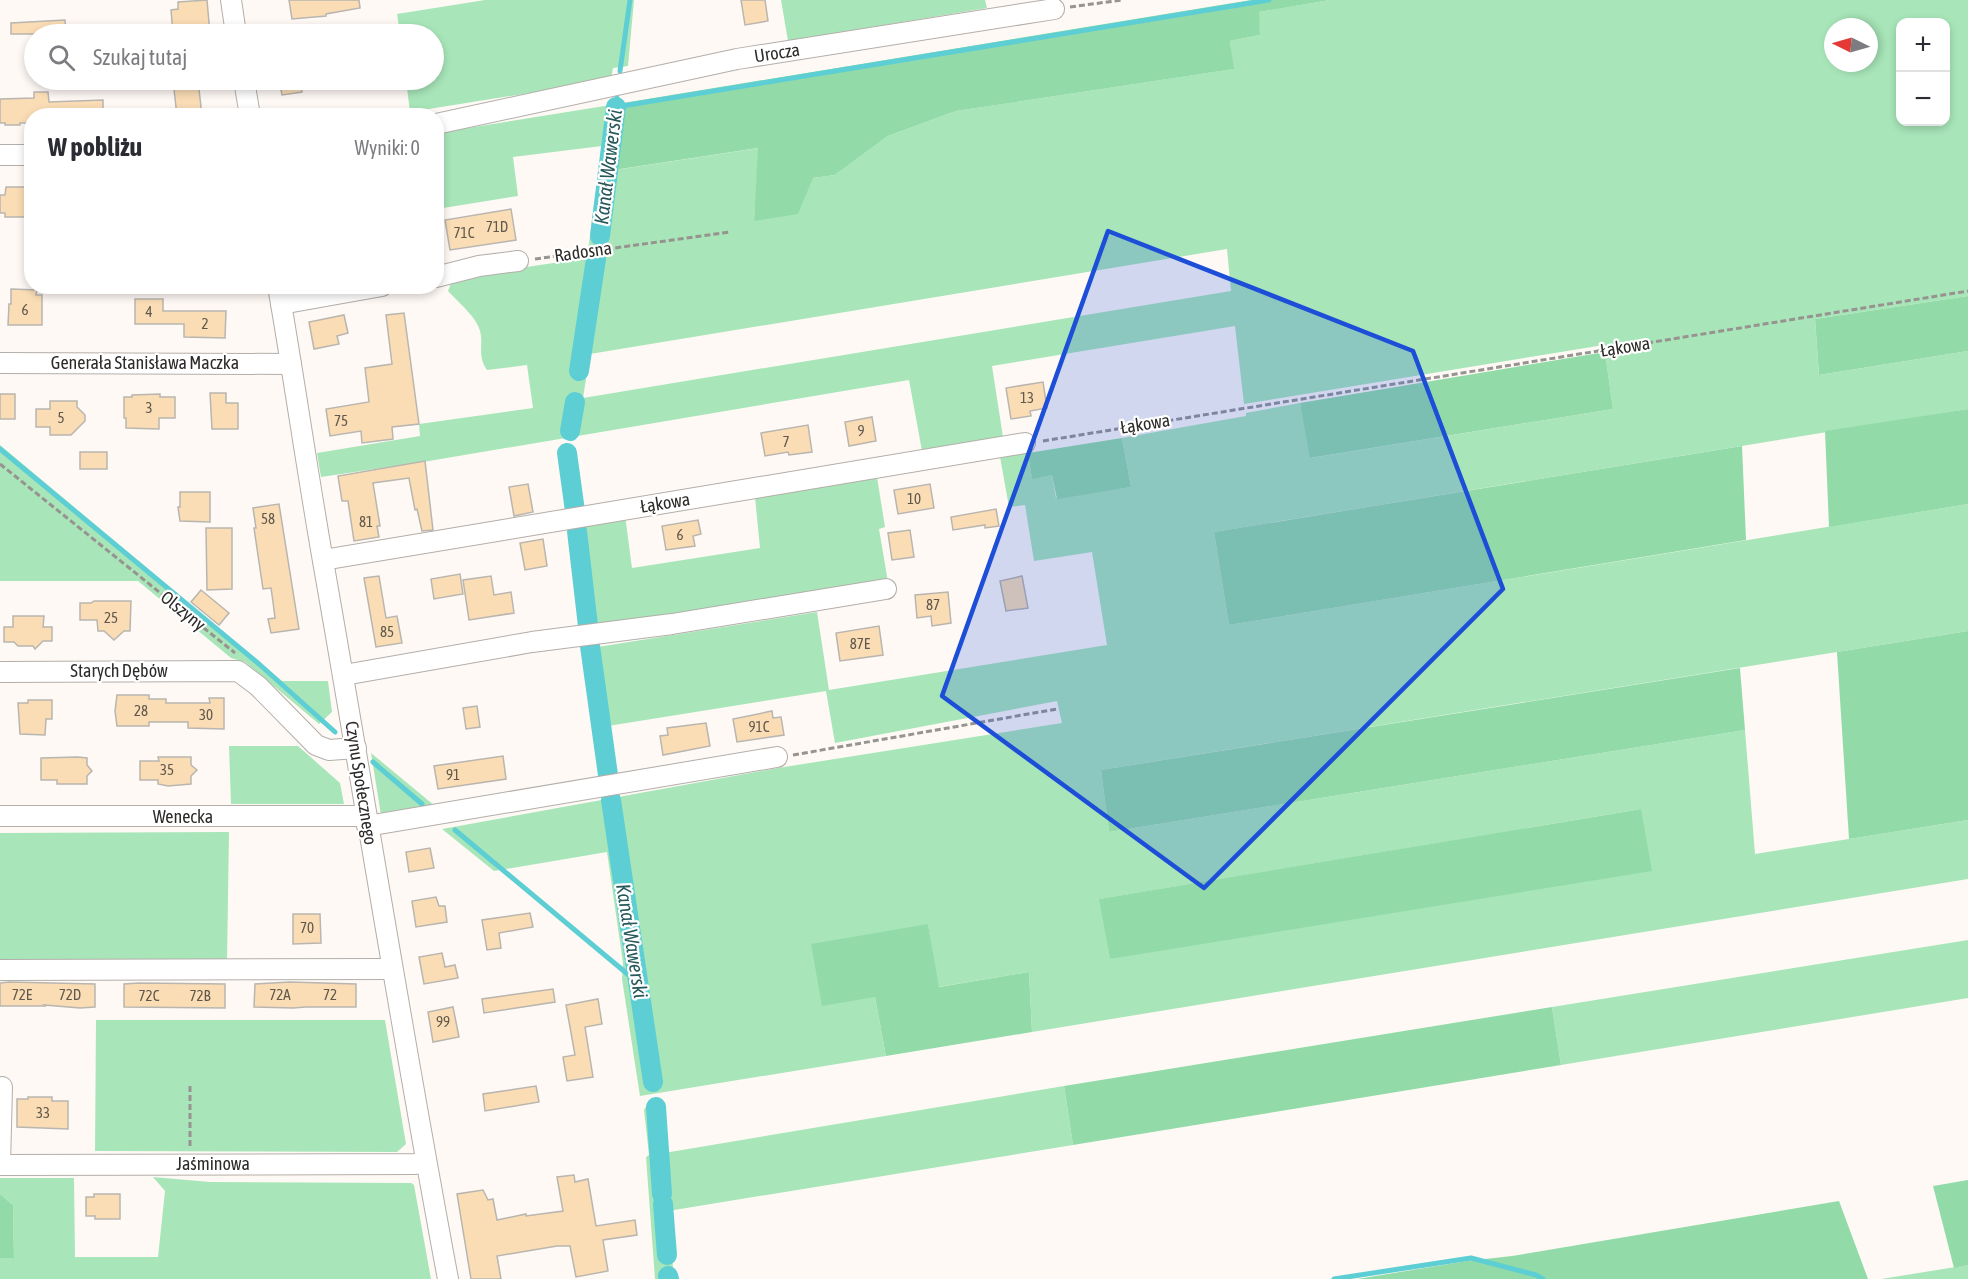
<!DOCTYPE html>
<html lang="pl">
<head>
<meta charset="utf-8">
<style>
	:root { --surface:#fff; --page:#f7f7f7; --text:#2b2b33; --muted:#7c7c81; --line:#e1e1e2 }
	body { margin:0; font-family:"Asap Condensed",sans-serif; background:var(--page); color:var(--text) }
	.controls { position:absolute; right:18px; top:18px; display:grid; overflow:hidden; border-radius:12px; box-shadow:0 3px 9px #0003 }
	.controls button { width:54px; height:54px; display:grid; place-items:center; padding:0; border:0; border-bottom:2px solid var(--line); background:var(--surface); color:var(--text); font:30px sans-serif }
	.compass { position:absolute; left:1824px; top:18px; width:54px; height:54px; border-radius:50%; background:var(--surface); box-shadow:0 3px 9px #0003; rotate:275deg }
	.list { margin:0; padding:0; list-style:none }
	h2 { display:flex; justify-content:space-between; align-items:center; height:78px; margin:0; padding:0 24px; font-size:26px }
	h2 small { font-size:20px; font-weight:400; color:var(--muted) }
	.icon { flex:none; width:33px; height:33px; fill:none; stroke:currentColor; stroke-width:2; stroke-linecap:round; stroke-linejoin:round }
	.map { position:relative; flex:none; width:1968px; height:1279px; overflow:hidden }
	.search { position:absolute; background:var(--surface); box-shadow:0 3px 9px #0003; left:24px; top:24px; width:420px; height:66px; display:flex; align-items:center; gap:15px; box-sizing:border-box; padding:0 21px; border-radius:33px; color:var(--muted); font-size:22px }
	.panel { position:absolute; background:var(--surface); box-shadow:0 3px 9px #0003; left:24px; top:108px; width:420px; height:186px; border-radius:24px }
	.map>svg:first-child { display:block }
	.green { fill:#a8e6b9; fill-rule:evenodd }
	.forest { fill:#92dba8 }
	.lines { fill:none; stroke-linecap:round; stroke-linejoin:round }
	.stream { stroke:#5dced3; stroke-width:5 }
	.canal { stroke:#5dced3; stroke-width:20 }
	.building { fill:#faddb5; stroke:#b9b5af; stroke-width:1.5 }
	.minor-casing { stroke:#b3aea9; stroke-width:22 }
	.path { stroke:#979390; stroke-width:3; stroke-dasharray:6 3; stroke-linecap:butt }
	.minor { stroke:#fff; stroke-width:20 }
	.marked { fill:#1d4ed8; fill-opacity:0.2; stroke:#1d4ed8; stroke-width:4.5; stroke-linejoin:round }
	.labels { text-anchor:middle; stroke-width:4.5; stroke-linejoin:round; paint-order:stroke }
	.number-label { font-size:15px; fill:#60584c }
	.street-label { font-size:18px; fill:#2d2b29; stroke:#fff }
	.water-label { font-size:20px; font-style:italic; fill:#27585b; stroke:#fff }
</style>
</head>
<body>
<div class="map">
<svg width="1968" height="1279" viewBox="0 0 1968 1279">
	<rect width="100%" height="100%" fill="#fef9f5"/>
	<!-- green -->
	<g class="green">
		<polygon points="485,0 634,0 628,66 613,68 611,80 410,112 406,80 434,80 434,34 400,34 397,14"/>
		<polygon points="781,0 985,0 987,8 788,41"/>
		<path d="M1330,0H1968V296L1815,319L1819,375L1968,351V409L1214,532L1229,625L1968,504V631L1101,770L1109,832L1745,730L1755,854L1968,820V879L1032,1032L1029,972L938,987L928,924L875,997L886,1056L640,1096L622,979L623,963L607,852L494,871L442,829L778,768L1062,723L1057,701L835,743L826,691L608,726L615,777L601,779L585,649L817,612L829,690L1107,645L1092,552L1034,561L1025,505L1009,507L1000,457L1028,453L1032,478L1052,475L1056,498L1131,487L1122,438L1246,416V413L1300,403L1311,458L1613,409L1604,345L1244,404L1235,326L992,366L1003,437L922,451L909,380L429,461L321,477L317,453L420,436L419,424L533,408L527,365L487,370C476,354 485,343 479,328C475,316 457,301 448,291L453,278L587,258L602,146L513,157L518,196L437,209V133L623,103L615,170L759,148L754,221L813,178L835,175L888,136L956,111L1233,69L1230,41L1260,35L1258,12ZM1900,22H1946V122H1900ZM1833,27H1869V63H1833ZM1227,249L1231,291L583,398L590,354ZM1641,809L1110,959V958L1100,899Z"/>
		<polygon points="0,445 282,681 328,681 332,712 319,724 245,662 231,658 138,581 0,581"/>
		<polygon points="877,477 885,527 879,529 888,582 583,632 571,526 625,515 632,568 760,548 755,497"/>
		<polygon points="229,746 298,746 340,783 344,804 231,804"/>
		<polygon points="371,753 435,806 381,815"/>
		<polygon points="229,832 227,962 0,963 0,833"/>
		<polygon points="1968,940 1968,998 1561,1065 1552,1007"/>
		<polygon points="96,1020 385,1020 406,1144 397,1152 95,1151"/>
		<polygon points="1064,1086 1073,1145 668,1211 674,1279 655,1279 646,1157 649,1155 644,1110 647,1105 659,1107 664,1153"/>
		<polygon points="153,1177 210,1182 411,1183 414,1185 431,1279 0,1279 0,1258 14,1257 13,1205 0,1194 0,1178 74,1178 75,1257 158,1257 165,1191"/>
		<polygon points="1968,1265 1968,1279 1881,1279"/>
	</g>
	<!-- forest -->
	<g class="forest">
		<polygon points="1251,0 1330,0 1259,12 1260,35 1230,41 1234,69 956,111 888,136 835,175 813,178 798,214 754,221 758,148 614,170 623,103"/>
		<polygon points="1968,296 1968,351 1819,375 1815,319"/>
		<polygon points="1605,352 1613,409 1310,458 1300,403"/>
		<polygon points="1968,409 1968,504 1829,527 1825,431"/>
		<polygon points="1122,438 1131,487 1057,499 1052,475 1032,479 1028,453"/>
		<polygon points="1742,446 1746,540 1229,625 1214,532"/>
		<polygon points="1968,631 1968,820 1849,839 1837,652"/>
		<polygon points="1740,668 1745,730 1109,832 1101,770"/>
		<polygon points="1641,809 1652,871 1110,959 1099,899"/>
		<polygon points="928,924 939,987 1029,972 1032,1032 886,1056 875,997 822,1006 811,944"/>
		<polygon points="1552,1007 1561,1065 1073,1145 1064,1086"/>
		<polygon points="1968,1180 1968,1265 1954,1268 1933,1186"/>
		<polygon points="0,1194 13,1205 14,1258 0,1258"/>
		<polygon points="1839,1201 1868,1279 1357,1279 1467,1261 1512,1256"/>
	</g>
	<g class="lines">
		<!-- stream -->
		<g class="stream">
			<polyline points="620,71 630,0"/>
			<polyline points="617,98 616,107 1269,0"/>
			<polyline points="0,449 259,664 335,732"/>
			<polyline points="373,762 422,804"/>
			<polyline points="455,830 637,982"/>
			<polyline points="1334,1279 1471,1258 1536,1275 1543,1279"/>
		</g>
		<!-- canal -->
		<g class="canal">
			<polyline points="600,236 616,107"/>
			<polyline points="579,371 596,259"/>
			<polyline points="570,431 575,402"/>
			<polyline points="567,453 575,511"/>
			<polyline points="577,531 588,626"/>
			<polyline points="590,646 608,775"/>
			<polyline points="611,800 653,1082"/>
			<polyline points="656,1107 662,1194"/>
			<polyline points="663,1204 667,1255"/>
			<polyline points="668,1276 669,1279"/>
		</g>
	</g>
	<!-- building -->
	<g class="building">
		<polygon points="207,0 210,34 173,34 171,10 178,9 178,2"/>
		<polygon points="289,0 359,0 360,8 326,14 326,16 292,19"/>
		<polygon points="741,0 765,0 768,21 745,25"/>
		<polygon points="65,20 66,34 11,34 11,23"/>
		<polygon points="173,80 198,80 202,116 177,116"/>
		<polygon points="279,80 300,80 302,92 282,95"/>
		<polygon points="34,92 48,92 49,102 103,100 103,116 32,116 32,123 20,123 20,125 5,125 5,123 0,123 0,99 34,98"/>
		<polygon points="6,187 25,187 25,217 5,217 5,213 0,213 0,195 5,195"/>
		<polygon points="511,209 516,240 450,250 445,220"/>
		<polygon points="11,289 37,290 36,295 42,295 42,325 8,325 9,304 11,304"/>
		<polygon points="135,299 163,299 163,311 226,311 225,338 184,337 184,324 135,324"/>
		<polygon points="404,313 419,424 392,427 393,439 362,443 361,431 330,436 326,409 369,402 365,368 392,364 386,315"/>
		<polygon points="344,315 348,333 337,336 339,344 314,349 309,322"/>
		<polygon points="1043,382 1047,408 1030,411 1031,416 1011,419 1006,388"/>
		<polygon points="210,393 226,393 226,403 238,403 238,429 212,429"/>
		<rect x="0" y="394" width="15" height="25"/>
		<polygon points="160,394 160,397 175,397 175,418 159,418 159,429 126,428 126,418 124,418 124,397 132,397 132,395"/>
		<polygon points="50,401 77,401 77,407 85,415 85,421 71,435 50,435 50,427 36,427 36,409 50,409"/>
		<polygon points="872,417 876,441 849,446 845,422"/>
		<polygon points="808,425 812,452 789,455 788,452 765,456 761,433"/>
		<rect x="80" y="452" width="27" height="17"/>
		<polygon points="425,461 433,530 422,531 417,509 415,510 409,478 373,483 380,526 377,526 379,537 354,541 348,501 342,501 338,476"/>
		<polygon points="528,484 533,512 514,516 509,487"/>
		<polygon points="930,484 934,508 898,514 894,490"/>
		<polygon points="180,492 210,492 210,522 180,521 178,507 180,507"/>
		<polygon points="279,504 299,629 271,633 268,619 275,618 273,602 271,588 263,589 254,528 256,528 253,508"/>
		<polygon points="996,509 999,526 985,528 985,525 953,530 951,517"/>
		<polygon points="698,520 701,534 693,536 695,546 666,550 662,526"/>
		<polygon points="206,528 232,528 232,589 207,590"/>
		<polygon points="910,530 914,557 892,560 888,533"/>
		<polygon points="543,539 547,566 525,570 520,543"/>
		<polygon points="460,574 463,594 434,599 431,579"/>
		<polygon points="379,576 386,618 397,616 402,643 376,647 364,578"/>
		<polygon points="491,576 494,595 511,592 514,613 469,620 463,580"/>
		<polygon points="1022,576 1028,608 1006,611 1000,581"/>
		<polygon points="201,590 229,613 219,625 191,602"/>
		<polygon points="948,592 951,623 932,626 931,616 917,618 915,595"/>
		<polygon points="94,601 131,601 130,631 124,631 114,640 104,631 98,631 97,620 80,620 80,603 91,603"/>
		<polygon points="13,616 44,616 43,627 52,627 52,641 43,641 35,649 33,646 18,646 14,642 4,642 4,627 13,627"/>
		<polygon points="879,626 883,655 840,661 836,633"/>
		<polygon points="117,695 149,695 149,699 166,699 166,703 210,703 209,698 224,698 224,729 188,728 188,722 149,722 149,726 117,726 115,711"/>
		<polygon points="28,700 52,700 52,719 46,719 45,735 20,734 18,703 28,703"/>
		<polygon points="477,706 480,727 466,729 463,708"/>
		<polygon points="772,711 773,718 781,717 784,735 737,742 733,719"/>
		<polygon points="706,723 710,746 663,755 660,736 668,735 667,728"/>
		<polygon points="503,756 506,779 438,789 434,766"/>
		<polygon points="78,757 87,758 87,765 92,771 87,776 87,784 57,784 57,780 41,780 41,758"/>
		<polygon points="158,757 191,757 191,765 197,770 191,776 191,784 168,786 158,784 158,780 140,780 140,761 159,761"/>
		<polygon points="430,848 434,868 409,872 406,852"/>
		<polygon points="436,897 439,906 445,906 447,922 416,927 412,901"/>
		<polygon points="530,913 533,927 499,933 501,948 487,950 482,920"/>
		<polygon points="293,914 320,914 321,943 293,944"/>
		<polygon points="442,953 445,967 455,965 458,978 424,984 419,957"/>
		<polygon points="9,982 95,984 95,1007 80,1008 44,1005 45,1006 0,1006 0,983"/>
		<polygon points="290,982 356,984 356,1007 306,1007 293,1008 254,1007 255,984"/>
		<polygon points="139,983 225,984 225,1008 124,1007 124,984"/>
		<polygon points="553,989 555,1002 484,1013 482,999"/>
		<polygon points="598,999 602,1024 585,1027 593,1077 567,1081 563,1057 575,1055 566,1005"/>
		<polygon points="453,1007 459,1037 433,1042 428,1012"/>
		<polygon points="536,1086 539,1102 485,1111 483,1094"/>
		<polygon points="28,1097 52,1097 52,1101 68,1101 68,1129 17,1127 17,1099 28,1099"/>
		<polygon points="574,1175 575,1182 588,1179 596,1226 635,1220 637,1235 603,1240 608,1271 576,1277 570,1246 557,1246 497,1256 501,1279 471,1279 457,1194 483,1190 488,1200 493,1199 497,1220 526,1214 526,1216 563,1211 557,1177"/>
		<polygon points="94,1194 120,1194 120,1219 95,1219 95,1216 86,1216 86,1197 94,1197"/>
	</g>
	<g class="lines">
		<!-- minor casing -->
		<g class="minor-casing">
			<g id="minor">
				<polyline points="231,0 236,34"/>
				<polyline points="244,80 250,116"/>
				<polyline points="436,124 737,59 1054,9"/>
				<polyline points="0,155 32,155"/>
				<polyline points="436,277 479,266 518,261"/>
				<path d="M278,286C294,378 307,470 323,561C365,800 403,1040 448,1279"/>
				<polyline points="281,304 382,286"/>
				<polyline points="0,363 291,364"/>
				<polyline points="323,560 1025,443"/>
				<polyline points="0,672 238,671 258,686 316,745 329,750 356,748"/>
				<polyline points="344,675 532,642 672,624 886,589"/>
				<polyline points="0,816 366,816"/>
				<polyline points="367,826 777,757"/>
				<polyline points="0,970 392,969"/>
				<polyline points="0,1165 414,1164 426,1163"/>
				<polyline points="0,1165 2,1087"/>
			</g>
		</g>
		<!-- path -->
		<g class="path">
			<polyline points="1070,7 1122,0"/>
			<polyline points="535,259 730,232"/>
			<polyline points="1043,441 1968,291"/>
			<polyline points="0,464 235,653"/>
			<polyline points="793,755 1057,709"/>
			<polyline points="190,1086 190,1147"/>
		</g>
		<!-- minor -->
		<use href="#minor" class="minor"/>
	</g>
	<!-- marked area -->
	<path class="marked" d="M1108,231L1413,351L1503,589L1204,888L942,696Z"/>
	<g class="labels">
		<!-- number labels -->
		<g class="number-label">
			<text x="497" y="232">71D</text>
			<text x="464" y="238">71C</text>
			<text x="25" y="315">6</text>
			<text x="149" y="317">4</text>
			<text x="205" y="329">2</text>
			<text x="1027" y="403">13</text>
			<text x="149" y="413">3</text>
			<text x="61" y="423">5</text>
			<text x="341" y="426">75</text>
			<text x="861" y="436">9</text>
			<text x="786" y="447">7</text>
			<text x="914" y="504">10</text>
			<text x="268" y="524">58</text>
			<text x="366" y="527">81</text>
			<text x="680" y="540">6</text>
			<text x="933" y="610">87</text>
			<text x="111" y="623">25</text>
			<text x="387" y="637">85</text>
			<text x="860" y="649">87E</text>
			<text x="141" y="716">28</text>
			<text x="206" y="720">30</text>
			<text x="759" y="732">91C</text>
			<text x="167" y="775">35</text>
			<text x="453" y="780">91</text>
			<text x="307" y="933">70</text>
			<text x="22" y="1000">72E</text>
			<text x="70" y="1000">72D</text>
			<text x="280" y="1000">72A</text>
			<text x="330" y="1000">72</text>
			<text x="149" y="1001">72C</text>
			<text x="200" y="1001">72B</text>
			<text x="443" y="1027">99</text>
			<text x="43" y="1118">33</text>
		</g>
		<!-- street labels -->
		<g class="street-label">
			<text transform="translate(777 53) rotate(-9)" y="6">Urocza</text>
			<text transform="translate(583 252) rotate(-8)" y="6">Radosna</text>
			<text transform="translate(1625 347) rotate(-9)" y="6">Łąkowa</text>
			<text x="145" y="369">Generała Stanisława Maczka</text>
			<text transform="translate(1145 424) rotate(-9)" y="6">Łąkowa</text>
			<text transform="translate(665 503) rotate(-9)" y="6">Łąkowa</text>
			<text transform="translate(183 611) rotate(39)" y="6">Olszyny</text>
			<text x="119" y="677">Starych Dębów</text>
			<text transform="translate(361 783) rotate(81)" y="6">Czynu Społecznego</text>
			<text x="183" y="823">Wenecka</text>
			<text x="213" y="1170">Jaśminowa</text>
		</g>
		<!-- water labels -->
		<g class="water-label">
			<text transform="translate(608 167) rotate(-83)" y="7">Kanał Wawerski</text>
			<text transform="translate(632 941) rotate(81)" y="7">Kanał Wawerski</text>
		</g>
	</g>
</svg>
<div class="controls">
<button>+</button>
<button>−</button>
</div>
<svg class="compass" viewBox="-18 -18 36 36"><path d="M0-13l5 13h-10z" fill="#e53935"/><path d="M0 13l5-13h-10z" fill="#7c7c81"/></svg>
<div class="search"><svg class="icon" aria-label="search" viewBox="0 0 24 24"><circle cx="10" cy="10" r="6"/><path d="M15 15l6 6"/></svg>Szukaj tutaj</div>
<section class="panel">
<h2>W pobliżu<small>Wyniki: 0</small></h2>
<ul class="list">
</ul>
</section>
</div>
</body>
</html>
